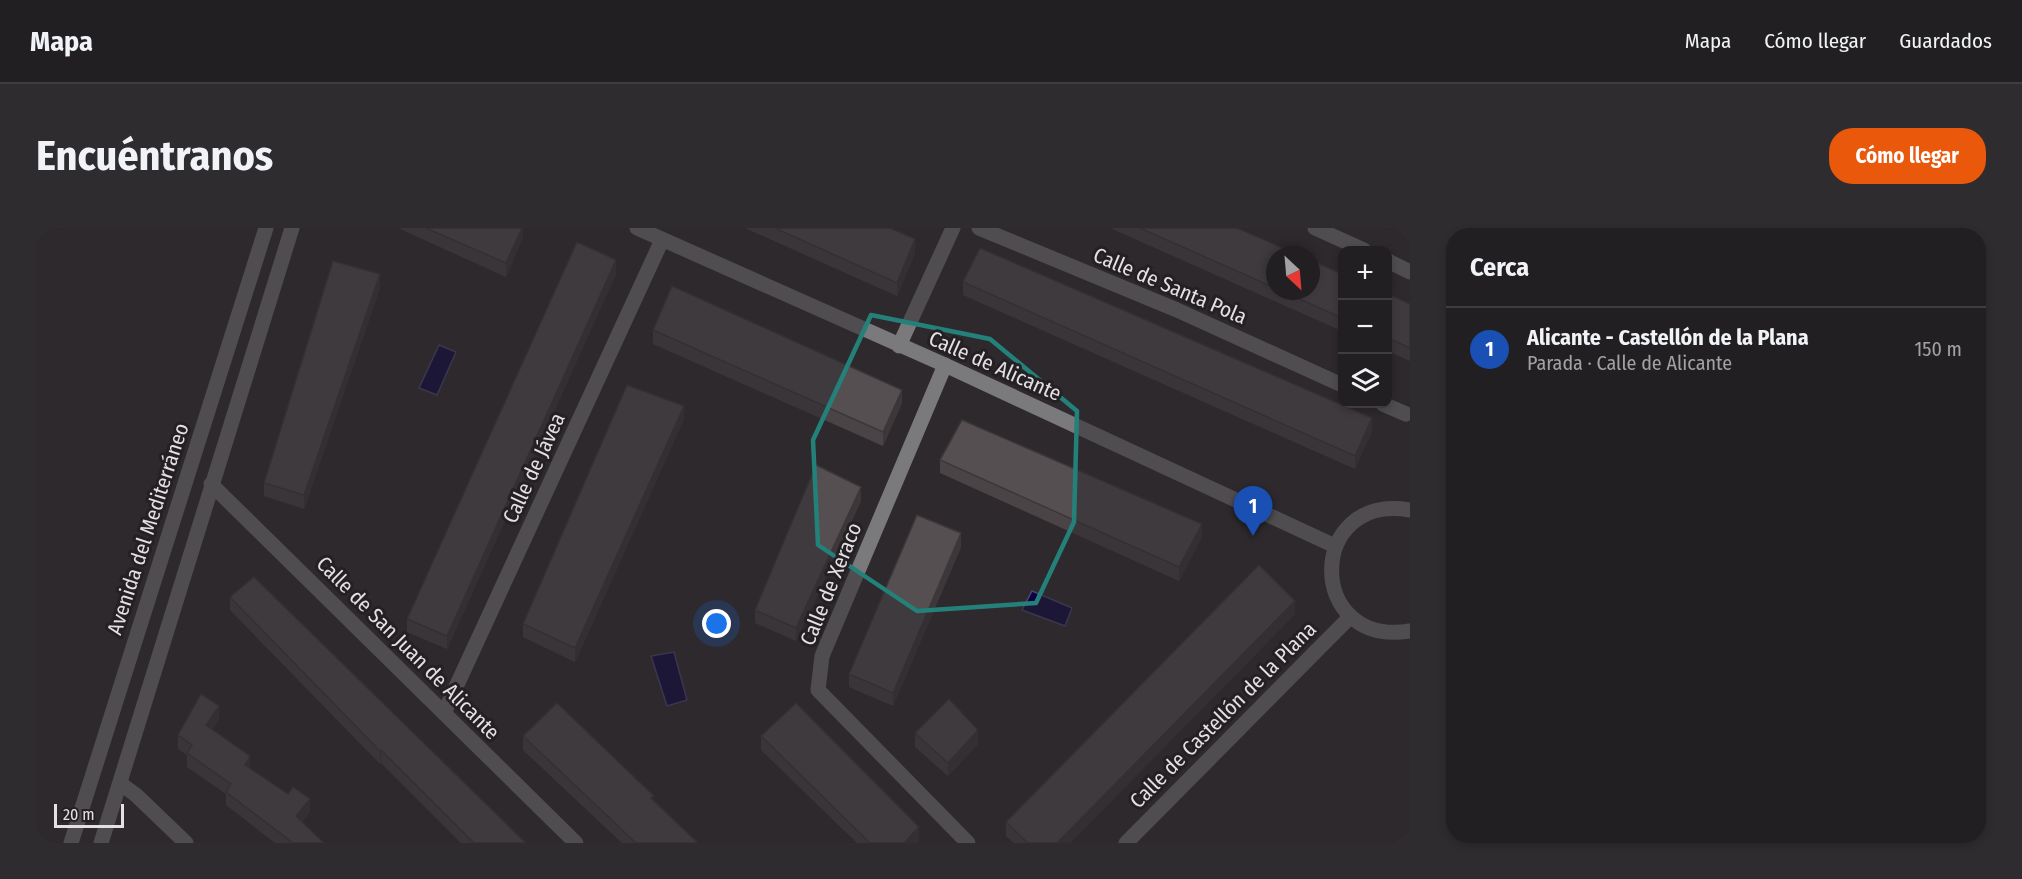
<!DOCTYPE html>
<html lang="es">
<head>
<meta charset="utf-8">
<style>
	:root { --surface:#221f22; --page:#2e2c2f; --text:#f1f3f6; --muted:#a2a2a5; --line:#3f3d40; --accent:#ea580c }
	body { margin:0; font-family:"Fira Sans Condensed",sans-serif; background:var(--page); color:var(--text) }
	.controls { position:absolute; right:18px; top:18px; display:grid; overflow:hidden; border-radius:12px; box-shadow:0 3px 9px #0003 }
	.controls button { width:54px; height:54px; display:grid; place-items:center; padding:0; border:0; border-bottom:2px solid var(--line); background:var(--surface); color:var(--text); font:30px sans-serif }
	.compass { position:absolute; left:1230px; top:18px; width:54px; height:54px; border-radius:50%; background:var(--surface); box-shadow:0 3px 9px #0003; rotate:154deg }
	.scale { position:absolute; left:18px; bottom:15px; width:70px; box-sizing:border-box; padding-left:6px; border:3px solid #e4e1e3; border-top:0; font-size:16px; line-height:21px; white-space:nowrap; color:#e4e1e3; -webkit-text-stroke:4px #242024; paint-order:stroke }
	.you { position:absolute; left:681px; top:396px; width:21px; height:21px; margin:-15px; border:4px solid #fff; border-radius:50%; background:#1a73e8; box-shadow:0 0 0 9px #1a73e833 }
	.badge { display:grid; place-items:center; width:39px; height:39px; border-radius:50%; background:var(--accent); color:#fff; font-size:20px; font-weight:700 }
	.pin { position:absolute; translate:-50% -50px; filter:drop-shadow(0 2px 3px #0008) }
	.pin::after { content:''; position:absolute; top:32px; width:21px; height:18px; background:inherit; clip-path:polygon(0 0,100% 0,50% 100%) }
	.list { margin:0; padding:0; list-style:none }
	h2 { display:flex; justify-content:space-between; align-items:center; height:78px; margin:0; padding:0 24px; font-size:26px }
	h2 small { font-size:20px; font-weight:400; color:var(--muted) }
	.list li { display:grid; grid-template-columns:39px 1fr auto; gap:18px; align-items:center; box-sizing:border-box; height:84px; padding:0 24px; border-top:2px solid var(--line) }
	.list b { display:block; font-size:22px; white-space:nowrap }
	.list p { margin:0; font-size:20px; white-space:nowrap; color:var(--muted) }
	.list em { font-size:20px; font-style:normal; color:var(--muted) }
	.icon { flex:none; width:33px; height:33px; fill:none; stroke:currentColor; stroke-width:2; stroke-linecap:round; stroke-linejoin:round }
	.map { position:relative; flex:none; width:1374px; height:615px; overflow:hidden; border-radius:24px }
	header { display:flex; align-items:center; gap:36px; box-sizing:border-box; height:84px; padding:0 30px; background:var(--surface); border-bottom:2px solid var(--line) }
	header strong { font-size:28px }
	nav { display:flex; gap:33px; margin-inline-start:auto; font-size:21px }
	.intro { display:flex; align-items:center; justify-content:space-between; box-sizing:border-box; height:144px; padding:0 36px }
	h1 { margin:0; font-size:42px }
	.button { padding:15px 27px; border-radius:24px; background:var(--accent); color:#fff; font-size:21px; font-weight:700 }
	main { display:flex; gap:36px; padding:0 36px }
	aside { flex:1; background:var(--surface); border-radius:24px; box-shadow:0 3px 9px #0003 }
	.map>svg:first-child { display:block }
	.water { fill:#0b0244; stroke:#4c4574; stroke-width:1.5 }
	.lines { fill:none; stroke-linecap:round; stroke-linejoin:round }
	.minor { stroke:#7a797c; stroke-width:15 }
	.wall { fill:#4a4446 }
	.shaded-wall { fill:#3c3739 }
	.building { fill:#564f51; stroke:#3c3739; stroke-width:1.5 }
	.marked { fill:none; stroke:#24817a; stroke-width:4.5; stroke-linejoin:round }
	.labels { text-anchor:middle; stroke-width:6; stroke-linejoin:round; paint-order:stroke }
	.street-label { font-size:21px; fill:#e4e1e3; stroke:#242024 }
</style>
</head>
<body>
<header>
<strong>Mapa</strong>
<nav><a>Mapa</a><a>Cómo llegar</a><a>Guardados</a></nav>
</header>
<div class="intro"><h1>Encuéntranos</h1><a class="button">Cómo llegar</a></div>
<main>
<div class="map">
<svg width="1374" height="615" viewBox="0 0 1374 615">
	<rect width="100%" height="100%" fill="#2e292d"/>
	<!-- water -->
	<g class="water">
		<polygon points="403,117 420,124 401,167 383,160"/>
		<polygon points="996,363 1036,380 1029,398 986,382"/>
		<polygon points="638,424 651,472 631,478 615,428"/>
	</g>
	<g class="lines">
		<!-- minor -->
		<g class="minor">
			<polyline points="601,0 909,137 1299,318"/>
			<polyline points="943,0 1141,82 1306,157"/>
			<polyline points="1279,0 1328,22"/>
			<polyline points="1352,33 1374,44"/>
			<polyline points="863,118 917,0"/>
			<polyline points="909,137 786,428 782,462 932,615"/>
			<polyline points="1347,176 1370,186"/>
			<polyline points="175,256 540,615"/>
			<path d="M1374,282C1270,264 1269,420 1374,403"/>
			<polyline points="408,485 626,12"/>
			<polyline points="85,556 100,567 150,615"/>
			<polyline points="35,615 230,0"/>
			<polyline points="65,615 256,0"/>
			<polyline points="1090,615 1314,389"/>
		</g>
	</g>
	<!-- wall -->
	<g class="wall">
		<polygon points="362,0 487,0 487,9 470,49"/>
		<polygon points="709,0 854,0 879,25 861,68"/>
		<polygon points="1074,0 1201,0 1239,27 1239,63 1275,63 1306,46 1306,103"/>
		<polygon points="580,46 411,421 371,404 371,391"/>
		<polygon points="927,54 1336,203 1319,241 927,67"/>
		<polygon points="344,60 268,281 228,268 228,255"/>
		<polygon points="1352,66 1374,76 1374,133 1352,123"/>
		<polygon points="617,102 866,175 847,218 617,116"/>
		<polygon points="648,191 539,434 487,409 487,396"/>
		<polygon points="904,232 1166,309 1143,353 904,245"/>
		<polygon points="825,273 760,413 719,395 719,382"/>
		<polygon points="925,319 857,478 813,459 813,446"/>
		<polygon points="194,369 490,615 425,615 345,535 344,536 194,382"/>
		<polygon points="1259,386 1034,615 978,615 970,608 970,594"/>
		<polygon points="183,492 176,501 214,540 274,584 266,594 288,615 239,615 190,577 190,566 151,539 151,527 142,521 142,507"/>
		<polygon points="879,505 942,516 912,548 879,519"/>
		<polygon points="487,508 662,615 586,615 487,522"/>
		<polygon points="725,508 883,612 881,615 821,615 725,522"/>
	</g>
	<!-- shaded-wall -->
	<g class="shaded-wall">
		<polygon points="486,0 487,0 487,9 470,49 470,35"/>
		<polygon points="879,11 879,25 861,68 861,55"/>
		<polygon points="580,32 580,46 411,421 411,408"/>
		<polygon points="344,46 344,60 268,281 268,267"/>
		<polygon points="866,162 866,175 847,218 847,204"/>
		<polygon points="648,178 648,191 539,434 539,420"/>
		<polygon points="1336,190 1336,203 1319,241 1319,228"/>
		<polygon points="825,259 825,273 760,413 760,400"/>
		<polygon points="1166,296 1166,309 1143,353 1143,339"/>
		<polygon points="925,305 925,319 857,478 857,465"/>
		<polygon points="1259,373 1259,386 1034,615 1021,615"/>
		<polygon points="183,478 183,492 170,510 170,497"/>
		<polygon points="942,502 942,516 912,548 912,535"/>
		<polygon points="345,522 345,535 344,536 344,523"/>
		<polygon points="214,528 214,541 209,537"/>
		<polygon points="274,571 274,584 260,601 260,588"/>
		<polygon points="883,599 883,612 881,615 868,615"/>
	</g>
	<!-- building -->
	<g class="building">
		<polygon points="390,0 486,0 470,35"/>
		<polygon points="739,0 854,0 879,11 861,55"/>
		<polygon points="1104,0 1201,0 1263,27 1239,27 1239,60"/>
		<polygon points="541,14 580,32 411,408 371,391"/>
		<polygon points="944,20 1336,190 1319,228 927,54"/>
		<polygon points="1275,32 1306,46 1306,90 1246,63 1275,63"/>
		<polygon points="297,33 344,46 268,267 228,255"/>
		<polygon points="636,58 866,162 847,204 617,102"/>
		<polygon points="1352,66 1374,76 1374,120 1352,110"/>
		<polygon points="591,157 648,178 539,420 487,396"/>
		<polygon points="926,192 1166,296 1143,339 904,232"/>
		<polygon points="780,237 825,259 760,400 719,382"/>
		<polygon points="881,287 925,305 857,465 813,446"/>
		<polygon points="1223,337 1259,373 1021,615 992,615 970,594"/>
		<polygon points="218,349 490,615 438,615 345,522 344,523 194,369"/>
		<polygon points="165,466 183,478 170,497 214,528 209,537 252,566 257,559 274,571 260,588 288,615 257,615 190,564 195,556 151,525 156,517 142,507"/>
		<polygon points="913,471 942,502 912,535 879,505"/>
		<polygon points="521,475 618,568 615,570 662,615 600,615 487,508"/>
		<polygon points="760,475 883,599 868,615 834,615 725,508"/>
	</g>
	<!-- marked area -->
	<path d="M0 0H1374V615H0ZM835,87L954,111L1041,183L1038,294L1000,375L881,383L782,317L777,212Z" fill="#2e292d" fill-opacity=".55" fill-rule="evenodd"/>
	<path class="marked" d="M835,87L954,111L1041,183L1038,294L1000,375L881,383L782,317L777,212Z"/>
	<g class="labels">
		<!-- street labels -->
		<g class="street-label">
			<text transform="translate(1134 58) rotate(23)" y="7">Calle de Santa Pola</text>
			<text transform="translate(959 138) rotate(24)" y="7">Calle de Alicante</text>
			<text transform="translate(498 240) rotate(-65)" y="7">Calle de Jávea</text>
			<text transform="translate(112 301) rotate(-72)" y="7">Avenida del Mediterráneo</text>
			<text transform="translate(795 356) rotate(-68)" y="7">Calle de Xeraco</text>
			<text transform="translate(372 420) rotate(45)" y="7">Calle de San Juan de Alicante</text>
			<text transform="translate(1187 487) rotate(-45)" y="7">Calle de Castellón de la Plana</text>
		</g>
	</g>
</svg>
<div class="controls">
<button>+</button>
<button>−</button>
<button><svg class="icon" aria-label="layers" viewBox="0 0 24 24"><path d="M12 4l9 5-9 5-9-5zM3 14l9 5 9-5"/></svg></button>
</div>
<svg class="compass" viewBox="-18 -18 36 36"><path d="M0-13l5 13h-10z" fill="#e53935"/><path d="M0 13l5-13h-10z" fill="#a2a2a5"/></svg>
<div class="scale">20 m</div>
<div class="you"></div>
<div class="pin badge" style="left:1217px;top:308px;background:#1a4fb4">1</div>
</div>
<aside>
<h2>Cerca<small></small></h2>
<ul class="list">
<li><span class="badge" style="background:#1a4fb4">1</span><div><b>Alicante - Castellón de la Plana</b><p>Parada · Calle de Alicante</p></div><em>150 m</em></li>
</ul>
</aside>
</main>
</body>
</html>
